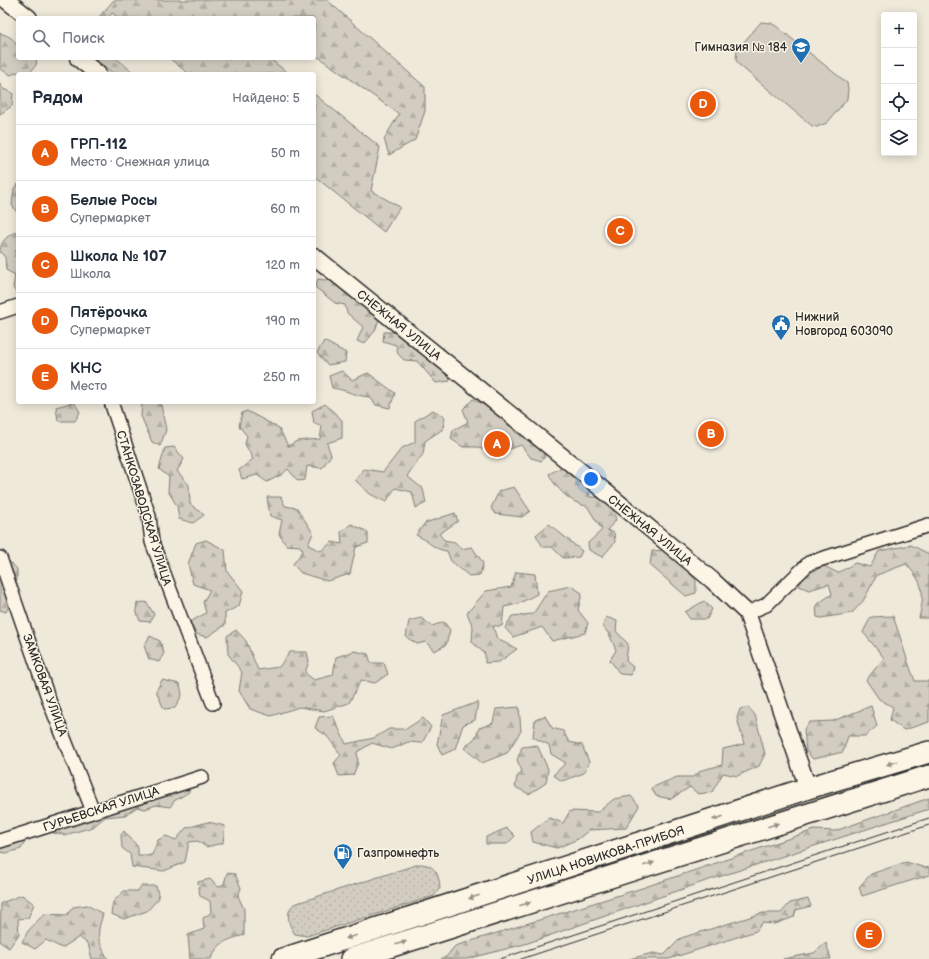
<!DOCTYPE html>
<html lang="ru">
<head>
<meta charset="utf-8">
<style>
	:root { --surface:#fff; --page:#f2f2f3; --text:#1f2937; --muted:#747a83; --line:#e0e1e3; --accent:#ea580c }
	body { margin:0; font-family:"Balsamiq Sans",sans-serif; background:var(--page); color:var(--text) }
	.controls { position:absolute; right:12px; top:12px; display:grid; overflow:hidden; border-radius:4px; box-shadow:0 2px 10px #0003 }
	.controls button { width:36px; height:36px; display:grid; place-items:center; padding:0; border:0; border-bottom:1px solid var(--line); background:var(--surface); color:var(--text); font:20px sans-serif }
	.you { position:absolute; left:591px; top:479px; width:14px; height:14px; margin:-10px; border:3px solid #fff; border-radius:50%; background:#1a73e8; box-shadow:0 0 0 6px #1a73e833 }
	.badge { display:grid; place-items:center; width:26px; height:26px; border-radius:50%; background:var(--accent); color:#fff; font-size:13px; font-weight:700 }
	.pin { position:absolute; translate:-50% -50%; border:2px solid #fff; box-shadow:0 1px 4px #0006 }
	.list { margin:0; padding:0; list-style:none }
	h2 { display:flex; justify-content:space-between; align-items:center; height:52px; margin:0; padding:0 16px; font-size:17px }
	h2 small { font-size:13px; font-weight:400; color:var(--muted) }
	.list li { display:grid; grid-template-columns:26px 1fr auto; gap:12px; align-items:center; box-sizing:border-box; height:56px; padding:0 16px; border-top:1px solid var(--line) }
	.list b { display:block; font-size:15px; white-space:nowrap }
	.list p { margin:0; font-size:13px; white-space:nowrap; color:var(--muted) }
	.list em { font-size:13px; font-style:normal; color:var(--muted) }
	.icon { flex:none; width:22px; height:22px; fill:none; stroke:currentColor; stroke-width:2; stroke-linecap:round; stroke-linejoin:round }
	.map { position:relative; flex:none; width:929px; height:959px; overflow:hidden }
	.search { position:absolute; background:var(--surface); box-shadow:0 2px 10px #0003; left:16px; top:16px; width:300px; height:44px; display:flex; align-items:center; gap:10px; box-sizing:border-box; padding:0 14px; border-radius:4px; color:var(--muted); font-size:15px }
	.panel { position:absolute; background:var(--surface); box-shadow:0 2px 10px #0003; left:16px; top:72px; width:300px; height:332px; border-radius:4px }
	.map>svg:first-child { display:block }
	.grass { fill:url(#grass-dots); stroke:#7e7c76 }
	.forest { fill:url(#forest-firs); stroke:#7e7c76 }
	.pitch { fill:#d2cdc0; stroke:#7e7c76 }
	.lines { fill:none; stroke-linecap:round; stroke-linejoin:round }
	.minor-casing { stroke:#2b2b2b; stroke-width:16 }
	.tertiary-casing { stroke:#2b2b2b; stroke-width:19 }
	.primary-casing { stroke:#2b2b2b; stroke-width:24 }
	.minor { stroke:#fcf5e5; stroke-width:13 }
	.tertiary { stroke:#fcf5e5; stroke-width:16 }
	.primary { stroke:#fcf5e5; stroke-width:21 }
	.tram { stroke:#2b2b2b; stroke-width:1 }
	.oneway { fill:#949088 }
	.labels { text-anchor:middle; stroke-width:3; stroke-linejoin:round; paint-order:stroke }
	.poi-label { font-size:12px; fill:#2b2b2b; stroke:#fcf5e5; text-anchor:start }
	.street-label { font-size:12px; fill:#2b2b2b; stroke:#fcf5e5 }
</style>
</head>
<body>
<div class="map">
<svg width="929" height="959" viewBox="0 0 929 959">
	<defs>
		<pattern id="grass-dots" width="8" height="8" patternUnits="userSpaceOnUse"><rect width="8" height="8" fill="#d2cdc0"/><path d="M2 2h.1M6 6h.1" fill="none" stroke="#b4b0a5" stroke-width="1.8" stroke-linecap="round"/></pattern>
		<pattern id="forest-firs" width="22" height="20" patternUnits="userSpaceOnUse"><rect width="22" height="20" fill="#d2cdc0"/><path d="M5 1l3.5 6h-7zM16 11l3.5 6h-7z" fill="#b4b0a5"/></pattern>
	</defs>
	<rect width="100%" height="100%" fill="#efe9da"/>
	<filter id="ink" filterUnits="userSpaceOnUse"><feTurbulence type="fractalNoise" baseFrequency=".025" numOctaves="2"/><feDisplacementMap in="SourceGraphic" scale="8" xChannelSelector="R" yChannelSelector="G"/><feConvolveMatrix kernelMatrix="1 2 1 2 8 2 1 2 1" color-interpolation-filters="sRGB"/></filter>
	<g filter="url(#ink)">
		<!-- grass -->
		<path class="grass" d="M419,864C434,864 439,873 440,888L434,896L307,936L295,934C288,925 285,912 294,904Z"/>
		<!-- forest -->
		<g class="forest">
			<polygon points="114,0 327,0 425,87 425,111 415,140 389,155 384,139 399,114 314,54 314,18 119,18 112,13 108,18 98,18"/>
			<path d="M0,33C15,38 18,42 18,58H37L36,65L29,74H20L17,72L11,75L0,69Z"/>
			<polygon points="94,58 116,58 135,74 114,74"/>
			<polygon points="169,58 269,58 289,74 189,74"/>
			<polygon points="0,84 3,89 13,93 12,106 0,114"/>
			<polygon points="314,94 380,147 371,191 400,207 384,232 314,176"/>
			<polygon points="18,184 18,214 12,205 14,189"/>
			<path d="M18,231V250L15,251L18,256V295L13,288L15,275L6,270L5,257L0,252C0,241 9,234 18,231Z"/>
			<polygon points="318,279 333,281 379,319 375,331 364,344 357,341 363,327 347,313 345,305 335,303 315,287"/>
			<polygon points="384,332 399,332 405,341 416,342 447,369 450,381 436,383 417,361 404,360 398,354 396,345 383,341"/>
			<polygon points="324,341 346,353 345,362 328,365 317,353"/>
			<path d="M342,371L352,380L368,373L395,393L390,408L376,405L370,397C355,396 347,390 332,388L329,376Z"/>
			<polygon points="473,399 505,416 515,432 539,443 545,456 542,461 531,458 521,445 504,451 492,453 477,447 463,447 451,439 453,430 468,422 463,409"/>
			<polygon points="74,402 80,412 75,421 58,421 56,407"/>
			<polygon points="142,402 157,402 161,405 166,430 160,446 152,442 141,416"/>
			<polygon points="325,404 342,420 342,438 327,443 331,455 322,468 307,466 305,480 298,481 288,469 281,475 267,482 257,475 242,479 239,470 253,459 245,444 247,436 239,426 242,413 247,411 279,428 288,446 297,441 320,439 322,426 314,423 312,411"/>
			<polygon points="433,410 445,417 443,429 425,441 423,454 407,476 423,489 426,503 416,508 412,492 395,488 386,502 370,494 355,480 364,469 383,472 402,448 415,442 415,421"/>
			<polygon points="174,447 184,459 177,471 189,485 190,504 204,515 193,523 179,519 177,506 168,491 169,477 159,469 165,448"/>
			<path d="M564,466L588,488L590,497C607,497 612,504 616,520L607,530L614,533L615,542L602,557L589,550L588,543L602,530L587,506C572,504 555,488 549,474Z"/>
			<polygon points="514,487 530,511 522,517 496,514 491,508 499,491"/>
			<polygon points="267,497 281,497 285,506 297,508 313,533 308,545 321,551 332,542 342,544 341,532 351,524 368,532 368,543 356,547 350,574 327,581 301,573 293,564 303,551 300,546 286,545 279,534 282,520 270,516"/>
			<path d="M455,513L458,521L439,534L444,540L455,542L461,549L472,547L483,563L480,575L469,576L451,561L447,551C434,550 428,540 416,535L425,523Z"/>
			<polygon points="549,524 582,551 579,557 563,558 552,547 543,547 536,535"/>
			<polygon points="206,540 225,550 227,571 243,591 239,606 225,613 225,625 207,637 196,634 190,622 206,613 203,602 210,590 193,584 188,564 196,543"/>
			<path d="M911,545L929,554V618H919C925,593 924,583 906,564L877,575L863,601L852,613L821,618L817,617L816,605L832,594L829,584L809,590L799,586L804,576L824,566L838,573L855,563L870,567L879,551Z"/>
			<polygon points="666,550 696,580 696,593 686,596 650,565 652,551"/>
			<polygon points="0,561 9,561 17,569 17,581 3,583 6,596 11,602 6,612 0,610"/>
			<polygon points="516,572 535,574 537,594 518,604 504,607 502,626 493,626 497,639 517,649 499,662 485,663 485,654 472,642 473,627 467,613 486,591 511,587"/>
			<polygon points="571,586 582,593 578,610 588,623 585,633 552,641 542,627 513,637 505,628 512,616 533,614 548,591"/>
			<polygon points="704,601 712,609 707,619 690,619 685,612"/>
			<polygon points="146,602 154,614 150,622 140,621 136,610 137,603"/>
			<path d="M893,616C901,638 906,659 915,681H929V722L904,730L890,720L893,707L879,699L866,680L884,658L863,632L871,617Z"/>
			<polygon points="606,617 617,621 616,631 628,644 626,661 633,667 631,675 620,674 610,660 616,650 610,636 603,626"/>
			<polygon points="421,618 432,626 444,622 450,630 446,645 434,651 426,642 417,644 406,637 409,621"/>
			<polygon points="236,630 246,641 258,670 279,667 290,652 307,652 309,661 305,673 314,680 333,675 336,657 355,651 368,654 371,663 384,663 388,674 375,683 361,680 349,703 324,711 299,707 271,716 250,709 239,691 242,672 228,654 227,636"/>
			<polygon points="150,636 160,641 164,653 159,662 149,659 144,646"/>
			<polygon points="162,680 180,684 182,695 175,708 164,709 156,691"/>
			<polygon points="478,702 475,720 463,725 455,749 442,755 437,744 443,715"/>
			<polygon points="871,706 877,726 865,736 848,736 843,752 813,759 806,751 804,729 810,722 833,721"/>
			<polygon points="519,707 521,731 507,753 482,763 464,748 476,737 479,728 493,723 496,709"/>
			<polygon points="748,707 755,715 765,754 759,766 737,776 723,773 712,792 698,794 690,787 671,799 656,796 651,788 677,777 693,777 702,770 722,765 723,749 744,744 737,718 740,709"/>
			<polygon points="333,716 346,744 374,738 389,729 406,729 423,718 431,727 422,743 408,742 392,749 372,743 357,752 358,763 353,775 339,776 334,763 341,755 327,736 315,728 319,717"/>
			<polygon points="545,716 552,728 563,731 569,742 582,745 589,762 584,773 562,781 553,775 566,763 551,754 549,745 533,737 535,720"/>
			<polygon points="537,745 548,769 546,783 529,794 515,787 517,777 522,771 517,760 522,747"/>
			<polygon points="189,786 189,792 174,801 170,807 156,805 145,809 137,807 125,815 105,817 93,827 65,835 53,833 56,824 80,814 96,801 110,807"/>
			<polygon points="631,796 639,806 626,828 589,830 578,839 557,848 533,842 531,832 549,818 563,823 570,811 598,812 614,799"/>
			<polygon points="929,798 929,809 703,882 525,944 467,959 441,959 446,957 455,946 642,888 814,830 835,831"/>
			<polygon points="208,822 225,826 223,843 206,847 198,841 189,842 185,862 164,871 132,867 130,854 122,848 121,835 124,831 138,847 138,855 152,855 158,840 166,836 176,840 186,828"/>
			<polygon points="507,828 515,836 507,844 486,844 486,837"/>
			<polygon points="19,837 25,842 21,849 6,853 0,852 0,845"/>
			<polygon points="906,862 926,868 929,867 929,875 862,896 859,887 871,874"/>
			<path d="M227,873L235,874L241,888L238,896L244,909V935C227,940 218,942 211,959H190L188,935L204,929L203,918L211,913L210,901L200,896L198,882L210,879L218,887L224,884Z"/>
			<polygon points="141,886 156,886 159,898 147,911 124,919 111,914 113,902 124,891 138,891"/>
			<polygon points="22,895 34,904 28,918 18,919 19,934 9,948 0,942 1,903"/>
			<polygon points="808,899 811,906 796,910 794,917 775,924 762,923 756,931 669,959 629,959 653,953 664,955 681,938 763,913 781,913 790,903"/>
			<path d="M87,905L103,914C96,936 97,939 108,959H92L88,944L79,937L62,948L46,940L35,949L22,942L28,931L44,914L67,915L73,907Z"/>
			<polygon points="826,943 831,959 783,959 814,953"/>
		</g>
		<!-- pitch -->
		<polygon class="pitch" points="761,22 771,23 776,26 847,83 848,89 847,99 827,123 817,127 812,126 738,64 736,59 737,50"/>
		<g class="lines">
			<!-- minor casing -->
			<g class="minor-casing">
				<g id="minor">
					<polyline points="0,312 18,306"/>
					<polyline points="111,402 149,516 152,542 213,703"/>
					<polyline points="0,558 50,703 93,811"/>
					<polyline points="747,613 766,605 809,563 929,525"/>
					<polyline points="0,841 202,777"/>
				</g>
			</g>
			<!-- tertiary casing -->
			<g class="tertiary-casing">
				<g id="tertiary">
					<polyline points="6,0 29,18"/>
					<polyline points="78,58 98,74"/>
					<polyline points="314,256 579,470 712,580 747,613 808,788"/>
				</g>
			</g>
			<!-- primary casing -->
			<g class="primary-casing">
				<g id="primary">
					<polyline points="283,959 808,788 929,752"/>
					<polyline points="351,959 929,776"/>
				</g>
			</g>
			<!-- minor -->
			<use href="#minor" class="minor"/>
			<!-- tertiary -->
			<use href="#tertiary" class="tertiary"/>
			<!-- primary -->
			<use href="#primary" class="primary"/>
			<!-- tram -->
			<g class="tram">
				<polyline points="500,959 929,818"/>
				<polyline points="521,959 929,825"/>
			</g>
		</g>
		<!-- one-way arrows -->
		<defs><path id="oneway-solid" d="M-6-.8H1V-3.2L6.5 0L1 3.2V.8H-6Z"/></defs>
		<g class="oneway">
			<use href="#oneway-solid" transform="translate(892 763) rotate(163)"/>
			<use href="#oneway-solid" transform="translate(718 818) rotate(162)"/>
			<use href="#oneway-solid" transform="translate(773 825) rotate(-18)"/>
			<use href="#oneway-solid" transform="translate(649 864) rotate(-18)"/>
			<use href="#oneway-solid" transform="translate(474 897) rotate(163)"/>
			<use href="#oneway-solid" transform="translate(525 904) rotate(-18)"/>
			<use href="#oneway-solid" transform="translate(351 937) rotate(162)"/>
			<use href="#oneway-solid" transform="translate(401 943) rotate(-18)"/>
		</g>
	</g>
	<!-- icons -->
	<defs>
		<g id="school-pin" transform="scale(1)"><path d="M0 17L-7.5 6A9.5 9.5 0 1 1 7.5 6Z" fill="#1f6fb2" stroke="#fcf5e5"/><path d="M0-5L7-2L0 1L-7-2ZM-4 1L0 2.5L4 1V4Q0 6-4 4Z" fill="#fff"/></g>
		<g id="civic-pin" transform="scale(1)"><path d="M0 17L-7.5 6A9.5 9.5 0 1 1 7.5 6Z" fill="#1f6fb2" stroke="#fcf5e5"/><path d="M-.6-6.5H3V-4.5H.6V-3L4-1V1h2V6H-6V1h2V-1L-.6-3ZM-1.2 2.5V6h2.4V2.5Z" fill="#fff"/></g>
		<g id="fuel-pin" transform="scale(1)"><path d="M0 17L-7.5 6A9.5 9.5 0 1 1 7.5 6Z" fill="#1f6fb2" stroke="#fcf5e5"/><path d="M-5.5-6h7V0h2V4h1.3V-2.5L3-4.5l.8-.8L6-3V5H2.5V1h-1V6h-7ZM-4.2-4.7v3.2H.2V-4.7Z" fill="#fff"/></g>
	</defs>
	<g fill-rule="evenodd">
		<use href="#school-pin" x="801" y="47"/>
		<use href="#civic-pin" x="781" y="324"/>
		<use href="#fuel-pin" x="343" y="853"/>
	</g>
	<g class="labels">
		<!-- poi labels -->
		<g class="poi-label">
			<text x="787" y="51" text-anchor="end">Гимназия № 184</text>
			<text x="795" y="321">Нижний<tspan x="795" dy="14">Новгород 603090</tspan></text>
			<text x="357" y="857">Газпромнефть</text>
		</g>
		<!-- street labels -->
		<g class="street-label">
			<text transform="translate(399 325) rotate(39)" y="4">СНЕЖНАЯ УЛИЦА</text>
			<text transform="translate(144 508) rotate(73)" y="4">СТАНКОЗАВОДСКАЯ УЛИЦА</text>
			<text transform="translate(650 530) rotate(39)" y="4">СНЕЖНАЯ УЛИЦА</text>
			<text transform="translate(45 685) rotate(70)" y="4">ЗАМКОВАЯ УЛИЦА</text>
			<text transform="translate(101 809) rotate(-18)" y="4">ГУРЬЕВСКАЯ УЛИЦА</text>
			<text transform="translate(606 855) rotate(-18)" y="4">УЛИЦА НОВИКОВА-ПРИБОЯ</text>
		</g>
	</g>
</svg>
<div class="controls">
<button>+</button>
<button>−</button>
<button><svg class="icon" aria-label="locate" viewBox="0 0 24 24"><circle cx="12" cy="12" r="6"/><path d="M12 2v4M12 18v4M2 12h4M18 12h4"/></svg></button>
<button><svg class="icon" aria-label="layers" viewBox="0 0 24 24"><path d="M12 4l9 5-9 5-9-5zM3 14l9 5 9-5"/></svg></button>
</div>
<div class="you"></div>
<div class="pin badge" style="left:497px;top:444px">A</div>
<div class="pin badge" style="left:711px;top:434px">B</div>
<div class="pin badge" style="left:620px;top:231px">C</div>
<div class="pin badge" style="left:703px;top:104px">D</div>
<div class="pin badge" style="left:869px;top:935px">E</div>
<div class="search"><svg class="icon" aria-label="search" viewBox="0 0 24 24"><circle cx="10" cy="10" r="6"/><path d="M15 15l6 6"/></svg>Поиск</div>
<section class="panel">
<h2>Рядом<small>Найдено: 5</small></h2>
<ul class="list">
<li><span class="badge">A</span><div><b>ГРП-112</b><p>Место · Снежная улица</p></div><em>50 m</em></li>
<li><span class="badge">B</span><div><b>Белые Росы</b><p>Супермаркет</p></div><em>60 m</em></li>
<li><span class="badge">C</span><div><b>Школа № 107</b><p>Школа</p></div><em>120 m</em></li>
<li><span class="badge">D</span><div><b>Пятёрочка</b><p>Супермаркет</p></div><em>190 m</em></li>
<li><span class="badge">E</span><div><b>КНС</b><p>Место</p></div><em>250 m</em></li>
</ul>
</section>
</div>
</body>
</html>
